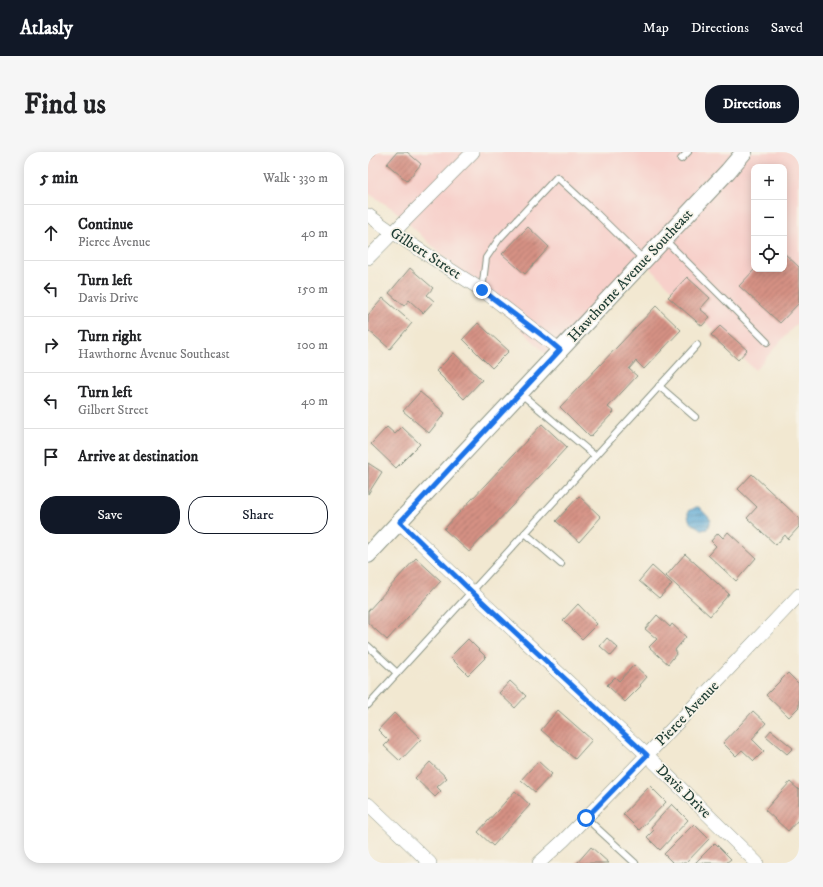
<!DOCTYPE html>
<html lang="en">
<head>
<meta charset="utf-8">
<style>
	:root { --surface:#fff; --page:#f6f6f6; --text:#202124; --muted:#757577; --line:#e0e0e0; --accent:#111827 }
	body { margin:0; font-family:"IM FELL DW Pica",serif; background:var(--page); color:var(--text) }
	.controls { position:absolute; right:12px; top:12px; display:grid; overflow:hidden; border-radius:8px; box-shadow:0 2px 10px #0003 }
	.controls button { width:36px; height:36px; display:grid; place-items:center; padding:0; border:0; border-bottom:1px solid var(--line); background:var(--surface); color:var(--text); font:20px sans-serif }
	.stop { position:absolute; width:12px; height:12px; margin:-9px; border:3px solid #1a73e8; border-radius:50%; background:#fff }
	.stop.end { background:#1a73e8; border-color:#fff; box-shadow:0 1px 4px #0008 }
	.list { margin:0; padding:0; list-style:none }
	h2 { display:flex; justify-content:space-between; align-items:center; height:52px; margin:0; padding:0 16px; font-size:17px }
	h2 small { font-size:13px; font-weight:400; color:var(--muted) }
	.list li { display:grid; grid-template-columns:26px 1fr auto; gap:12px; align-items:center; box-sizing:border-box; height:56px; padding:0 16px; border-top:1px solid var(--line) }
	.list b { display:block; font-size:15px; white-space:nowrap }
	.list p { margin:0; font-size:13px; white-space:nowrap; color:var(--muted) }
	.list em { font-size:13px; font-style:normal; color:var(--muted) }
	.actions { display:flex; gap:8px; padding:12px 16px }
	.actions a { flex:1; padding:9px 0; border:1px solid var(--accent); border-radius:16px; text-align:center; font-size:14px; color:var(--accent) }
	.actions .main { background:var(--accent); color:#fff }
	.icon { flex:none; width:22px; height:22px; fill:none; stroke:currentColor; stroke-width:2; stroke-linecap:round; stroke-linejoin:round }
	.map { position:relative; flex:none; width:431px; height:711px; overflow:hidden; border-radius:16px }
	header { display:flex; align-items:center; gap:24px; box-sizing:border-box; height:56px; padding:0 20px; background:var(--accent); color:#fff }
	header strong { font-size:19px }
	nav { display:flex; gap:22px; margin-inline-start:auto; font-size:14px }
	.intro { display:flex; align-items:center; justify-content:space-between; box-sizing:border-box; height:96px; padding:0 24px }
	h1 { margin:0; font-size:28px }
	.button { padding:10px 18px; border-radius:16px; background:var(--accent); color:#fff; font-size:14px; font-weight:700 }
	main { display:flex; gap:24px; padding:0 24px }
	aside { flex:1; background:var(--surface); border-radius:16px; box-shadow:0 2px 10px #0003 }
	.map>svg:first-child { display:block }
	.built { fill:#f7d0ca; fill-rule:evenodd }
	.water { fill:url(#water-rules); stroke:#3c7284 }
	.building { fill:url(#building-hatch) }
	.lines { fill:none; stroke-linecap:round; stroke-linejoin:round }
	.service-casing { stroke:#889282; stroke-width:8 }
	.minor-casing { stroke:#889282; stroke-width:14 }
	.tertiary-casing { stroke:#889282; stroke-width:18 }
	.service { stroke:#fff; stroke-width:6 }
	.minor { stroke:#fff; stroke-width:13 }
	.tertiary { stroke:#fff; stroke-width:16 }
	.route { stroke:#1a73e8; stroke-width:5 }
	.labels { text-anchor:middle; stroke-width:3.5; stroke-linejoin:round; paint-order:stroke }
	.street-label { font-size:15px; fill:#1f3d34; stroke:#f7f3e8 }
</style>
</head>
<body>
<header>
<strong>Atlasly</strong>
<nav><a>Map</a><a>Directions</a><a>Saved</a></nav>
</header>
<div class="intro"><h1>Find us</h1><a class="button">Directions</a></div>
<main>
<aside>
<h2>5 min<small>Walk · 330 m</small></h2>
<ul class="list">
<li><svg class="icon" aria-label="ahead" viewBox="0 0 24 24"><path d="M12 20V5M6 11l6-6 6 6"/></svg><div><b>Continue</b><p>Pierce Avenue</p></div><em>40 m</em></li>
<li><svg class="icon" aria-label="left" viewBox="0 0 24 24"><path d="M17 20v-9H6M10 6l-5 5 5 5"/></svg><div><b>Turn left</b><p>Davis Drive</p></div><em>150 m</em></li>
<li><svg class="icon" aria-label="right" viewBox="0 0 24 24"><path d="M7 20v-9h11M14 6l5 5-5 5"/></svg><div><b>Turn right</b><p>Hawthorne Avenue Southeast</p></div><em>100 m</em></li>
<li><svg class="icon" aria-label="left" viewBox="0 0 24 24"><path d="M17 20v-9H6M10 6l-5 5 5 5"/></svg><div><b>Turn left</b><p>Gilbert Street</p></div><em>40 m</em></li>
<li><svg class="icon" aria-label="arrive" viewBox="0 0 24 24"><path d="M6 21V4h12l-3 4 3 4H6"/></svg><div><b>Arrive at destination</b></div></li>
</ul>
<div class="actions"><a class="main">Save</a><a>Share</a></div>
</aside>
<div class="map">
<svg width="431" height="711" viewBox="0 0 431 711">
	<defs>
		<pattern id="water-rules" width="6" height="5" patternUnits="userSpaceOnUse"><rect width="6" height="5" fill="#5aa7d3"/><path d="M0 2.5h6" fill="none" stroke="#4a89ac"/></pattern>
		<pattern id="building-hatch" width="6" height="6" patternUnits="userSpaceOnUse"><rect width="6" height="6" fill="#d59184"/><path d="M-1 1l2-2M0 6l6-6M5 7l2-2" fill="none" stroke="#ac786d"/></pattern>
	</defs>
	<rect width="100%" height="100%" fill="#f7f3e8"/>
	<filter id="ink" filterUnits="userSpaceOnUse"><feTurbulence type="fractalNoise" baseFrequency=".025" numOctaves="2"/><feDisplacementMap in="SourceGraphic" scale="8" xChannelSelector="R" yChannelSelector="G"/><feConvolveMatrix kernelMatrix="1 2 1 2 8 2 1 2 1" color-interpolation-filters="sRGB"/></filter>
	<filter id="wash" filterUnits="userSpaceOnUse"><feTurbulence type="fractalNoise" baseFrequency=".012" numOctaves="4" result="noise"/><feDisplacementMap in="SourceGraphic" scale="16" xChannelSelector="R" yChannelSelector="G"/><feGaussianBlur stdDeviation="0.9" result="paint"/><feColorMatrix in="noise" values="0 0 0 0 0 0 0 0 0 0 0 0 0 0 0 0 0 1.4 0 .05"/><feComposite in="paint" operator="in"/></filter>
	<g filter="url(#wash)">
		<rect width="100%" height="100%" fill="#f2e8d1"/>
		<!-- built -->
		<path class="built" d="M0,0H431V169L387,218L274,108L179,203L151,175L25,57L0,41ZM386,15H416V117H386Z"/>
		<!-- water -->
		<path class="water" d="M327,355H331C335,360 339,363 343,368L339,377L334,378C326,371 319,373 320,359Z"/>
		<g id="blocks">
			<!-- building -->
			<g class="building">
				<polygon points="0,0 8,0 3,7 0,5"/>
				<polygon points="29,0 39,0 53,12 39,29 19,12"/>
				<polygon points="160,75 181,95 157,122 134,102"/>
				<polygon points="416,101 431,115 431,151 412,171 371,134 387,117 416,117"/>
				<polygon points="42,116 65,136 59,143 66,149 55,161 41,148 36,154 21,141"/>
				<polygon points="319,125 342,146 332,157 342,165 334,174 300,145"/>
				<polygon points="15,146 44,171 22,197 0,178 0,163"/>
				<polygon points="288,154 313,178 276,217 268,209 261,217 269,224 240,255 246,260 222,285 192,255"/>
				<polygon points="110,171 141,199 124,216 95,187"/>
				<polygon points="352,174 379,198 370,208 343,183"/>
				<polygon points="86,201 114,228 96,247 68,219"/>
				<polygon points="52,240 77,261 61,281 35,259"/>
				<polygon points="174,272 199,295 101,400 76,377"/>
				<polygon points="19,275 27,282 34,275 52,292 28,316 3,292"/>
				<polygon points="0,311 14,320 0,342"/>
				<polygon points="384,322 431,366 431,375 420,387 417,383 408,393 379,366 389,355 370,337"/>
				<polygon points="211,344 233,365 211,390 188,369"/>
				<polygon points="360,380 388,406 368,429 340,403 348,394 343,389 350,381 355,386"/>
				<polygon points="317,402 361,442 342,464 298,424"/>
				<polygon points="48,406 73,429 19,488 0,471 0,459"/>
				<polygon points="284,414 304,432 291,446 271,429"/>
				<polygon points="210,452 229,472 214,487 195,468"/>
				<polygon points="289,463 302,475 304,472 318,485 307,498 309,501 300,512 281,495 289,487 277,477"/>
				<polygon points="239,486 250,496 243,504 232,494"/>
				<polygon points="100,487 118,505 100,523 82,505"/>
				<polygon points="266,513 279,525 272,533 273,534 257,550 239,533 247,525 251,529"/>
				<polygon points="420,521 431,532 431,555 421,565 398,543"/>
				<polygon points="142,529 158,544 147,556 131,541"/>
				<polygon points="190,558 224,588 207,607 173,578"/>
				<polygon points="385,559 398,571 384,587 396,599 386,609 374,598 368,604 355,591"/>
				<polygon points="26,561 53,587 32,609 16,594 21,589 10,578"/>
				<polygon points="403,578 425,596 419,602 398,584"/>
				<polygon points="170,609 184,622 167,640 153,628"/>
				<polygon points="62,610 79,626 69,635 73,639 67,645 47,626"/>
				<polygon points="422,630 431,638 431,667 420,679 397,658"/>
				<polygon points="282,634 298,650 271,678 255,662"/>
				<polygon points="147,639 162,653 125,694 110,680"/>
				<polygon points="304,652 320,668 292,698 279,685 286,678 283,675"/>
				<polygon points="326,672 341,687 318,711 305,711 296,702"/>
				<polygon points="347,691 363,707 358,711 327,711"/>
				<polygon points="223,695 241,711 209,711"/>
			</g>
		</g>
	</g>
	<g filter="url(#ink)">
		<use href="#blocks" fill-opacity="0" stroke="#889282" stroke-width="1"/>
		<g class="lines">
			<!-- service casing -->
			<g class="service-casing">
				<g id="service">
					<polyline points="313,7 320,0"/>
					<polyline points="297,88 399,190"/>
					<polyline points="114,138 118,106 131,87 189,25 227,60 276,108"/>
					<polyline points="291,234 327,265"/>
					<polyline points="152,241 227,304"/>
					<polyline points="157,381 193,412"/>
					<polyline points="0,494 29,521"/>
					<polyline points="0,553 329,193"/>
					<polyline points="218,666 267,711"/>
				</g>
			</g>
			<!-- minor casing -->
			<g class="minor-casing">
				<g id="minor">
					<polyline points="0,63 24,80 114,138 192,198"/>
					<polyline points="0,106 105,0"/>
					<polyline points="31,370 103,439 279,603 389,711"/>
					<polyline points="0,652 62,711"/>
					<polyline points="171,711 196,688 279,603 431,443"/>
				</g>
			</g>
			<!-- tertiary casing -->
			<g class="tertiary-casing">
				<polyline id="tertiary" points="0,403 360,19 376,0"/>
			</g>
			<!-- service -->
			<use href="#service" class="service"/>
			<!-- minor -->
			<use href="#minor" class="minor"/>
			<!-- tertiary -->
			<use href="#tertiary" class="tertiary"/>
		</g>
	</g>
	<g class="lines" filter="url(#ink)">
		<!-- route -->
		<polyline class="route" points="114,138 179,187 192,198 32,370 103,439 279,603 218,666"/>
	</g>
	<g class="labels">
		<!-- street labels -->
		<g class="street-label">
			<text transform="translate(58 101) rotate(33)" y="5">Gilbert Street</text>
			<text transform="translate(262 123) rotate(-47)" y="5">Hawthorne Avenue Southeast</text>
			<text transform="translate(319 561) rotate(-46)" y="5">Pierce Avenue</text>
			<text transform="translate(316 639) rotate(44)" y="5">Davis Drive</text>
		</g>
	</g>
</svg>
<div class="controls">
<button>+</button>
<button>−</button>
<button><svg class="icon" aria-label="locate" viewBox="0 0 24 24"><circle cx="12" cy="12" r="6"/><path d="M12 2v4M12 18v4M2 12h4M18 12h4"/></svg></button>
</div>
<div class="stop" style="left:218px;top:666px"></div>
<div class="stop end" style="left:114px;top:138px"></div>
</div>
</main>
</body>
</html>
